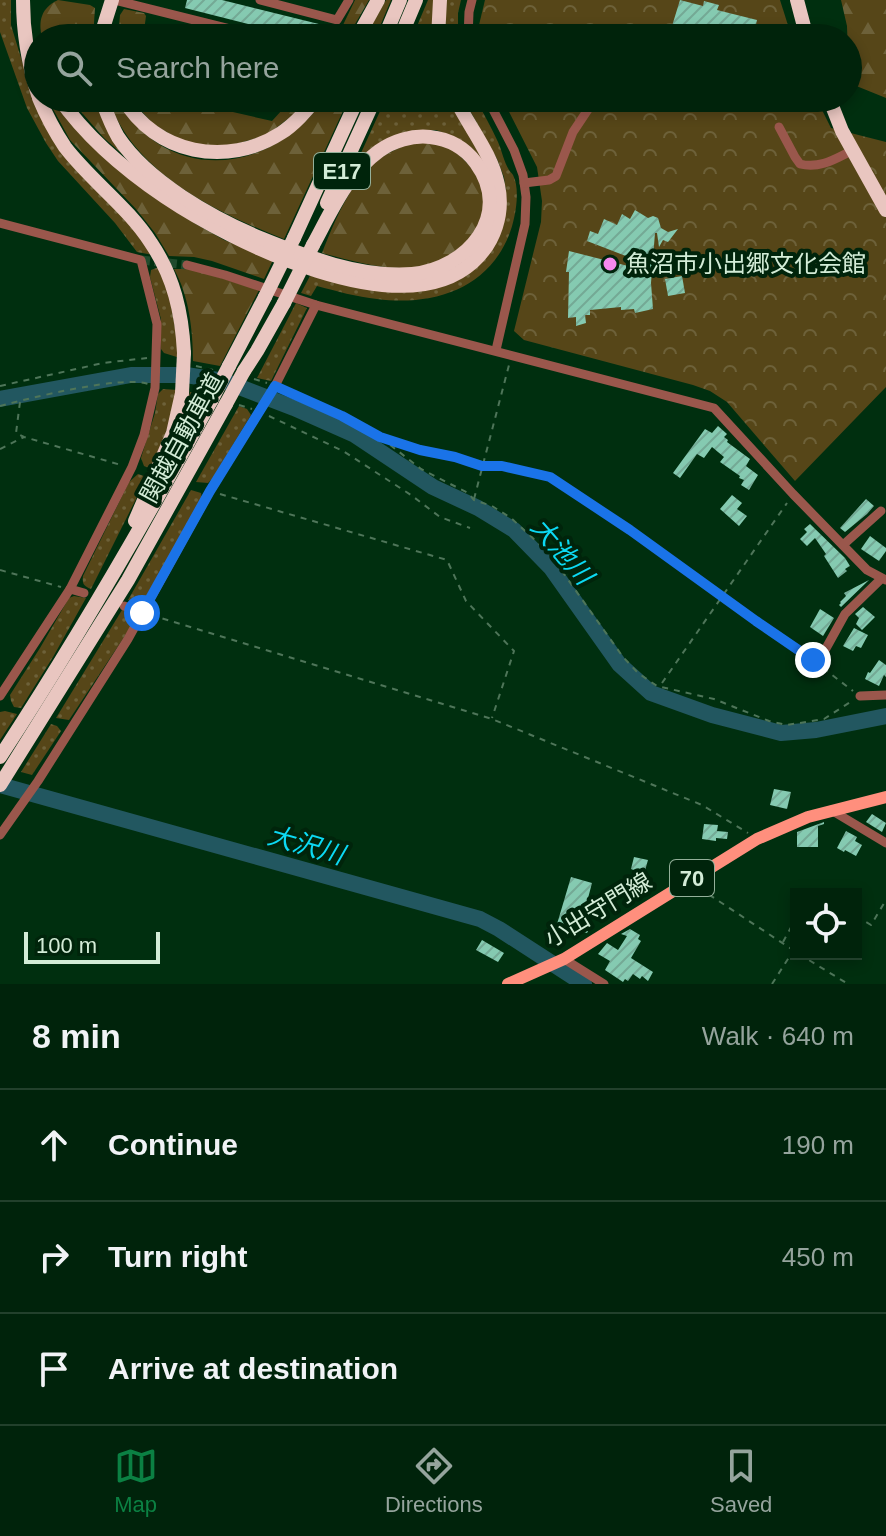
<!DOCTYPE html>
<html lang="en">
<head>
<meta charset="utf-8">
<style>
	:root { --surface:#00230b; --page:#0a2b14; --text:#f1f3f6; --muted:#95a49d; --line:#22402c; --accent:#0b8043 }
	body { margin:0; font-family:Helvetica,"Noto Sans JP",sans-serif; background:var(--page); color:var(--text) }
	.controls { position:absolute; right:24px; bottom:24px; display:grid; overflow:hidden; border-radius:0px; box-shadow:0 4px 12px #0003 }
	.controls button { width:72px; height:72px; display:grid; place-items:center; padding:0; border:0; border-bottom:2px solid var(--line); background:var(--surface); color:var(--text); font:40px sans-serif }
	.scale { position:absolute; left:24px; bottom:20px; width:136px; box-sizing:border-box; padding-left:8px; border:4px solid #d3ecd7; border-top:0; font-size:22px; line-height:28px; white-space:nowrap; color:#d3ecd7; -webkit-text-stroke:6px #00240b; paint-order:stroke }
	.stop { position:absolute; width:24px; height:24px; margin:-18px; border:6px solid #1a73e8; border-radius:50%; background:#fff }
	.stop.end { background:#1a73e8; border-color:#fff; box-shadow:0 2px 8px #0008 }
	.list { margin:0; padding:0; list-style:none }
	h2 { display:flex; justify-content:space-between; align-items:center; height:104px; margin:0; padding:0 32px; font-size:34px }
	h2 small { font-size:26px; font-weight:400; color:var(--muted) }
	.list li { display:grid; grid-template-columns:52px 1fr auto; gap:24px; align-items:center; box-sizing:border-box; height:112px; padding:0 32px; border-top:2px solid var(--line) }
	.list b { display:block; font-size:30px; white-space:nowrap }
	.list em { font-size:26px; font-style:normal; color:var(--muted) }
	.icon { flex:none; width:44px; height:44px; fill:none; stroke:currentColor; stroke-width:2; stroke-linecap:round; stroke-linejoin:round }
	.map { position:relative; flex:none; width:886px; height:984px; overflow:hidden }
	.search { position:absolute; background:var(--surface); box-shadow:0 4px 12px #0003; left:24px; right:24px; top:24px; height:88px; display:flex; align-items:center; gap:20px; box-sizing:border-box; padding:0 28px; border-radius:44px; color:var(--muted); font-size:30px }
	.sheet { height:440px; background:var(--surface) }
	nav { display:flex; justify-content:space-around; align-items:center; box-sizing:border-box; height:112px; border-top:2px solid var(--line); background:var(--surface); font-size:22px; color:var(--muted) }
	nav a { display:grid; justify-items:center; gap:4px }
	nav .on { color:var(--accent) }
	.map>svg:first-child { display:block }
	.grass { fill:url(#grass-dots) }
	.forest { fill:url(#forest-firs) }
	.park { fill:url(#park-crowns) }
	.lines { fill:none; stroke-linecap:round; stroke-linejoin:round }
	.river { stroke:#225760; stroke-width:16 }
	.building { fill:url(#building-hatch) }
	.minor-tunnel { stroke:#204b2d; stroke-width:9; stroke-dasharray:9 4.5; stroke-linecap:butt }
	.path { stroke:#4e7559; stroke-width:2; stroke-dasharray:6 6; stroke-linecap:butt }
	.minor { stroke:#9a574c; stroke-width:9 }
	.major { stroke:#ff8f7d; stroke-width:12 }
	.highway { stroke:#e9c6c0; stroke-width:14 }
	.highway-bridge { stroke:#e9c6c0; stroke-width:14 }
	.route { stroke:#1a73e8; stroke-width:10 }
	.poi-dot { fill:#f689ee; stroke:#00240b; stroke-width:3 }
	.labels { text-anchor:middle; stroke-width:8; stroke-linejoin:round; paint-order:stroke }
	.shield { fill:#00240b; stroke:#94b09a; stroke-width:2 }
	.shield-label { font-size:22px; font-weight:bold; fill:#d3ecd7 }
	.poi-label { font-size:24px; fill:#d3ecd7; stroke:#00240b; text-anchor:start }
	.street-label { font-size:24px; fill:#d3ecd7; stroke:#00240b }
	.water-label { font-size:26px; font-style:italic; fill:#0cd9f3; stroke:#00240b }
</style>
</head>
<body>
<div class="map">
<svg width="886" height="984" viewBox="0 0 886 984">
	<defs>
		<pattern id="grass-dots" width="8" height="8" patternUnits="userSpaceOnUse" patternTransform="scale(2)"><rect width="8" height="8" fill="#564618"/><path d="M2 2h.1M6 6h.1" fill="none" stroke="#6d6139" stroke-width="1.8" stroke-linecap="round"/></pattern>
		<pattern id="forest-firs" width="22" height="20" patternUnits="userSpaceOnUse" patternTransform="scale(2)"><rect width="22" height="20" fill="#564618"/><path d="M5 1l3.5 6h-7zM16 11l3.5 6h-7z" fill="#6d6139"/></pattern>
		<pattern id="park-crowns" width="20" height="18" patternUnits="userSpaceOnUse" patternTransform="scale(2)"><rect width="20" height="18" fill="#564618"/><path d="M2 6a3 3 0 1 1 6 0M12 15a3 3 0 1 1 6 0" fill="none" stroke="#6d6139"/></pattern>
		<pattern id="building-hatch" width="6" height="6" patternUnits="userSpaceOnUse" patternTransform="scale(2)"><rect width="6" height="6" fill="#85cab1"/><path d="M-1 1l2-2M0 6l6-6M5 7l2-2" fill="none" stroke="#74a995"/></pattern>
	</defs>
	<rect width="100%" height="100%" fill="#002f0f"/>
	<!-- grass -->
	<g class="grass">
		<polygon points="0,0 11,0 11,25 31,91 153,255 137,252 115,223 58,161 46,143 27,108 0,32"/>
		<polygon points="428,0 434,0 432,38 412,38"/>
		<polygon points="446,0 461,0 458,13 458,38 445,38"/>
		<polygon points="386,98 449,98 484,162 455,137 436,130 417,130 393,136 356,164"/>
		<path d="M463,98H475C483,112 491,127 498,142C502,151 504,162 509,170C510,172 512,173 513,175C521,190 515,220 509,235C487,290 432,306 377,299C357,297 336,291 317,286L311,296L301,293L311,274L410,291L428,289L449,282L467,274L481,262L506,210V192L504,177L497,159Z"/>
		<polygon points="159,267 168,286 180,358 164,353 161,349 161,319 150,277 151,270"/>
		<polygon points="296,303 307,308 271,381 257,378"/>
		<polygon points="163,389 178,390 172,417 151,469 144,466 141,458 155,413 158,394"/>
		<polygon points="190,392 205,394 168,463 180,433"/>
		<polygon points="239,406 247,409 251,415 212,479 208,483 196,482"/>
		<path d="M138,474L147,477L91,589C84,586 82,584 83,576L129,482Z"/>
		<polygon points="191,490 201,493 202,500 145,598 136,603 128,600"/>
		<polygon points="74,596 86,598 53,657 21,708 14,707 11,701 10,695 40,648 69,598"/>
		<polygon points="122,610 131,613 133,618 132,625 69,720 56,718"/>
		<polygon points="5,711 17,714 0,740 0,712"/>
		<polygon points="51,724 57,726 61,731 32,775 21,772"/>
	</g>
	<!-- forest -->
	<g class="forest">
		<path d="M58,0L90,5L95,8L93,38H42C38,21 41,8 58,0Z"/>
		<polygon points="355,0 369,0 347,38 333,38 343,25"/>
		<polygon points="386,0 391,0 375,38 364,38"/>
		<polygon points="841,0 886,0 886,98 849,83 847,26"/>
		<polygon points="124,9 144,13 146,16 144,31 137,30 134,38 118,38 120,15"/>
		<polygon points="47,98 53,98 194,223 224,240 273,260 264,279 212,261 194,257 169,256 155,233 136,209 70,140"/>
		<polygon points="69,98 95,98 130,161 104,138"/>
		<path d="M108,98H116C166,186 271,176 325,98H349L284,239C216,212 133,173 108,98Z"/>
		<polygon points="130,98 135,98 135,102 154,106 157,98 171,98 272,121 293,98 308,98 294,114 267,135 218,149 182,141 153,124"/>
		<path d="M410,143C418,143 427,142 435,143C447,145 458,153 466,162C505,203 473,253 426,265C395,274 352,261 322,253C336,218 353,174 387,154C394,150 402,147 410,143Z"/>
		<path d="M174,269H192L259,290L220,366L193,361C193,330 189,296 174,269Z"/>
	</g>
	<!-- park -->
	<g class="park">
		<polygon points="485,0 780,0 792,38 481,38 479,25"/>
		<polygon points="502,98 816,98 831,128 886,142 886,387 795,481 727,402 710,391 693,385 524,340 514,331 541,222 542,201 537,167"/>
	</g>
	<g class="lines">
		<!-- river -->
		<g class="river">
			<polyline points="0,399 131,375 186,375 224,381 294,408 355,435 433,487 478,508 514,530 551,568 619,664 651,693 712,715 781,733 816,730 886,716"/>
			<polyline points="0,785 480,919 499,929 584,984"/>
		</g>
	</g>
	<!-- building -->
	<g class="building">
		<polygon points="187,0 222,0 331,27 328,38 303,38 185,8"/>
		<polygon points="680,0 703,6 704,1 719,5 717,10 757,20 753,38 703,38 684,35 674,30 675,27 672,26"/>
		<polygon points="635,210 648,218 653,216 658,218 661,228 668,232 678,229 668,242 663,240 659,247 657,233 655,233 651,283 653,309 635,313 634,309 621,310 621,307 590,310 590,315 585,315 586,323 576,326 576,317 568,318 569,272 566,272 569,251 628,266 631,258 587,241 590,231 598,234 604,219 617,225 622,214 630,219"/>
		<polygon points="682,276 685,293 668,296 665,279"/>
		<polygon points="718,426 727,434 724,437 728,440 727,442 750,459 746,466 758,475 749,490 741,485 744,480 739,478 740,476 720,462 724,457 712,447 704,458 697,454 680,478 673,473 705,429 712,433"/>
		<polygon points="732,495 742,503 737,509 747,516 739,526 720,509"/>
		<polygon points="866,499 874,506 867,514 845,532 840,528"/>
		<polygon points="810,524 845,558 850,566 845,569 847,571 838,578 824,556 826,554 815,538 807,546 800,539 807,532 804,529"/>
		<polygon points="870,536 886,548 886,551 879,561 861,549"/>
		<polygon points="869,580 841,607 839,605 841,603 840,602 846,596 844,593"/>
		<polygon points="863,607 875,617 862,630 856,624 859,618 855,614"/>
		<polygon points="820,609 834,618 823,636 810,627"/>
		<polygon points="854,628 868,635 861,648 856,646 853,651 843,646"/>
		<polygon points="879,660 886,665 886,677 884,675 879,686 865,679 868,672 870,673"/>
		<polygon points="774,789 791,792 787,809 770,805"/>
		<polygon points="872,814 886,823 882,832 866,822"/>
		<polygon points="824,822 824,824 818,826 818,847 797,847 797,832"/>
		<polygon points="704,824 718,825 717,831 728,832 727,839 716,838 716,841 702,839"/>
		<polygon points="846,831 857,837 855,841 862,845 856,856 845,850 844,852 837,848"/>
		<polygon points="634,857 648,860 644,874 631,869"/>
		<polygon points="571,877 592,883 582,921 571,917 570,920 588,931 587,933 557,924"/>
		<polygon points="630,929 640,935 638,939 641,941 631,958 653,972 648,981 642,976 640,979 633,974 628,981 625,979 623,982 605,970 610,961 598,954 607,943 618,950 627,936 621,934"/>
		<polygon points="482,940 504,953 498,962 476,950"/>
	</g>
	<g class="lines">
		<!-- minor-tunnel -->
		<polyline class="minor-tunnel" points="141,260 187,265"/>
		<!-- path -->
		<g class="path">
			<polyline points="196,366 213,370"/>
			<polyline points="254,379 267,383"/>
			<polyline points="0,386 103,363 147,358"/>
			<polyline points="284,390 342,416 380,437 421,469 468,493 474,500 492,506 511,518 549,553 623,657 638,673 657,686 714,699 769,721 787,725 824,719 852,701"/>
			<polyline points="20,402 16,433 24,437 121,465"/>
			<polyline points="239,405 252,409"/>
			<path d="M0,406C30,398 122,375 148,384"/>
			<polyline points="269,416 343,451 411,495 440,517 470,528"/>
			<polyline points="380,437 420,450 455,457 482,466 502,466 550,477 630,530 756,621 811,659"/>
			<polyline points="0,449 24,437"/>
			<polyline points="220,494 447,560 466,601 514,651 492,718"/>
			<polyline points="474,499 509,365"/>
			<polyline points="0,570 61,587"/>
			<polyline points="151,615 492,719 702,805 748,833"/>
			<polyline points="823,668 853,691"/>
			<polyline points="662,683 787,503"/>
			<polyline points="699,888 796,952"/>
			<polyline points="810,894 812,889 820,894"/>
			<polyline points="856,916 871,925 886,900"/>
			<polyline points="783,942 796,918"/>
			<polyline points="799,954 848,984"/>
			<polyline points="772,984 793,951"/>
		</g>
		<!-- minor -->
		<g class="minor">
			<polyline points="114,0 266,38"/>
			<polyline points="260,0 337,20 349,0"/>
			<polyline points="468,38 469,12 472,0"/>
			<polyline points="487,98 514,150 523,175 526,197 525,224 496,350"/>
			<path d="M779,127L795,157L800,164C820,169 835,159 853,150"/>
			<polyline points="524,183 549,180 556,176 573,132 589,108"/>
			<polyline points="0,223 141,260 157,324 155,388 144,435 132,467 70,589 0,696"/>
			<polyline points="187,265 225,275 316,305 714,408 793,494 867,570 886,580"/>
			<polyline points="843,545 881,511"/>
			<polyline points="70,589 84,593"/>
			<polyline points="124,606 142,613"/>
			<polyline points="819,661 845,614 881,579"/>
			<polyline points="860,696 886,695"/>
			<polyline points="831,810 886,843"/>
			<polyline points="0,835 38,781 128,639 210,491 275,386 316,305"/>
			<polyline points="564,959 604,984"/>
		</g>
		<!-- major -->
		<polyline class="major" points="508,984 564,959 757,839 808,817 886,797"/>
		<!-- highway -->
		<g class="highway">
			<path d="M23,0C23,33 28,63 38,95"/>
			<polyline points="797,0 807,38"/>
			<polyline points="100,38 112,0"/>
			<polyline points="357,38 378,0"/>
			<polyline points="384,38 400,0"/>
			<polyline points="400,38 416,0"/>
			<polyline points="438,38 440,0"/>
			<path d="M39,98C46,115 55,132 65,147C91,181 128,207 151,243C174,277 182,313 184,353"/>
			<path d="M59,98C87,138 125,170 165,197C232,242 401,327 473,262C495,242 504,213 498,185C491,152 469,127 455,98"/>
			<path d="M101,98C106,111 111,125 118,137C148,182 211,217 260,238C307,257 360,278 412,274C467,269 514,215 476,163C465,148 449,139 430,137C412,135 393,141 379,151C347,174 331,212 313,245"/>
			<path d="M123,98C155,154 227,168 281,133C295,124 306,111 317,98"/>
			<polyline points="829,98 842,131 886,210"/>
			<polyline points="327,203 375,98"/>
			<polyline points="294,238 358,98"/>
			<polyline points="229,366 265,297"/>
			<polyline points="244,371 257,351 284,303"/>
			<polyline points="135,521 173,433 182,393"/>
			<path d="M0,757C76,641 145,522 211,401"/>
			<polyline points="0,785 128,580 226,404"/>
		</g>
		<!-- highway-bridge -->
		<g class="highway-bridge">
			<polyline points="265,297 294,238"/>
			<polyline points="284,303 313,245"/>
			<polyline points="182,393 184,353"/>
			<polyline points="211,401 229,366"/>
			<polyline points="226,404 244,371"/>
		</g>
	</g>
	<g class="lines">
		<!-- route -->
		<polyline class="route" points="142,613 210,491 275,386 342,416 380,437 420,450 455,457 482,466 502,466 550,477 630,530 756,621 813,660"/>
	</g>
	<!-- markers -->
	<circle class="poi-dot" cx="610" cy="264" r="8"/>
	<g class="labels">
		<!-- shield labels -->
		<g class="shield">
			<rect x="314" y="153" width="56" height="36" rx="6"/>
			<rect x="670" y="860" width="44" height="36" rx="6"/>
		</g>
		<g class="shield-label">
			<text x="342" y="179">E17</text>
			<text x="692" y="886">70</text>
		</g>
		<!-- poi labels -->
		<g class="poi-label">
			<text x="626" y="272">魚沼市小出郷文化会館</text>
		</g>
		<!-- street labels -->
		<g class="street-label">
			<text transform="translate(182 438) rotate(-61)" y="8">関越自動車道</text>
			<text transform="translate(598 910) rotate(-31)" y="8">小出守門線</text>
		</g>
		<!-- water labels -->
		<g class="water-label">
			<text transform="translate(562 551) rotate(49)" y="9">大池川</text>
			<text transform="translate(306 845) rotate(16)" y="9">大沢川</text>
		</g>
	</g>
</svg>
<div class="controls">
<button><svg class="icon" aria-label="locate" viewBox="0 0 24 24"><circle cx="12" cy="12" r="6"/><path d="M12 2v4M12 18v4M2 12h4M18 12h4"/></svg></button>
</div>
<div class="scale">100 m</div>
<div class="stop" style="left:142px;top:613px"></div>
<div class="stop end" style="left:813px;top:660px"></div>
<div class="search"><svg class="icon" aria-label="search" viewBox="0 0 24 24"><circle cx="10" cy="10" r="6"/><path d="M15 15l6 6"/></svg>Search here</div>
</div>
<section class="sheet">
<h2>8 min<small>Walk · 640 m</small></h2>
<ul class="list">
<li><svg class="icon" aria-label="ahead" viewBox="0 0 24 24"><path d="M12 20V5M6 11l6-6 6 6"/></svg><div><b>Continue</b></div><em>190 m</em></li>
<li><svg class="icon" aria-label="right" viewBox="0 0 24 24"><path d="M7 20v-9h11M14 6l5 5-5 5"/></svg><div><b>Turn right</b></div><em>450 m</em></li>
<li><svg class="icon" aria-label="arrive" viewBox="0 0 24 24"><path d="M6 21V4h12l-3 4 3 4H6"/></svg><div><b>Arrive at destination</b></div></li>
</ul>
</section>
<nav>
<a class="on"><svg class="icon" aria-label="map" viewBox="0 0 24 24"><path d="M3 6l6-2 6 2 6-2v14l-6 2-6-2-6 2zM9 4v14M15 6v14"/></svg>Map</a>
<a><svg class="icon" aria-label="directions" viewBox="0 0 24 24"><path d="M12 3l9 9-9 9-9-9zM9 14v-3h6M13 9l2 2-2 2"/></svg>Directions</a>
<a><svg class="icon" aria-label="saved" viewBox="0 0 24 24"><path d="M7 4h10v16l-5-4-5 4z"/></svg>Saved</a>
</nav>
</body>
</html>
